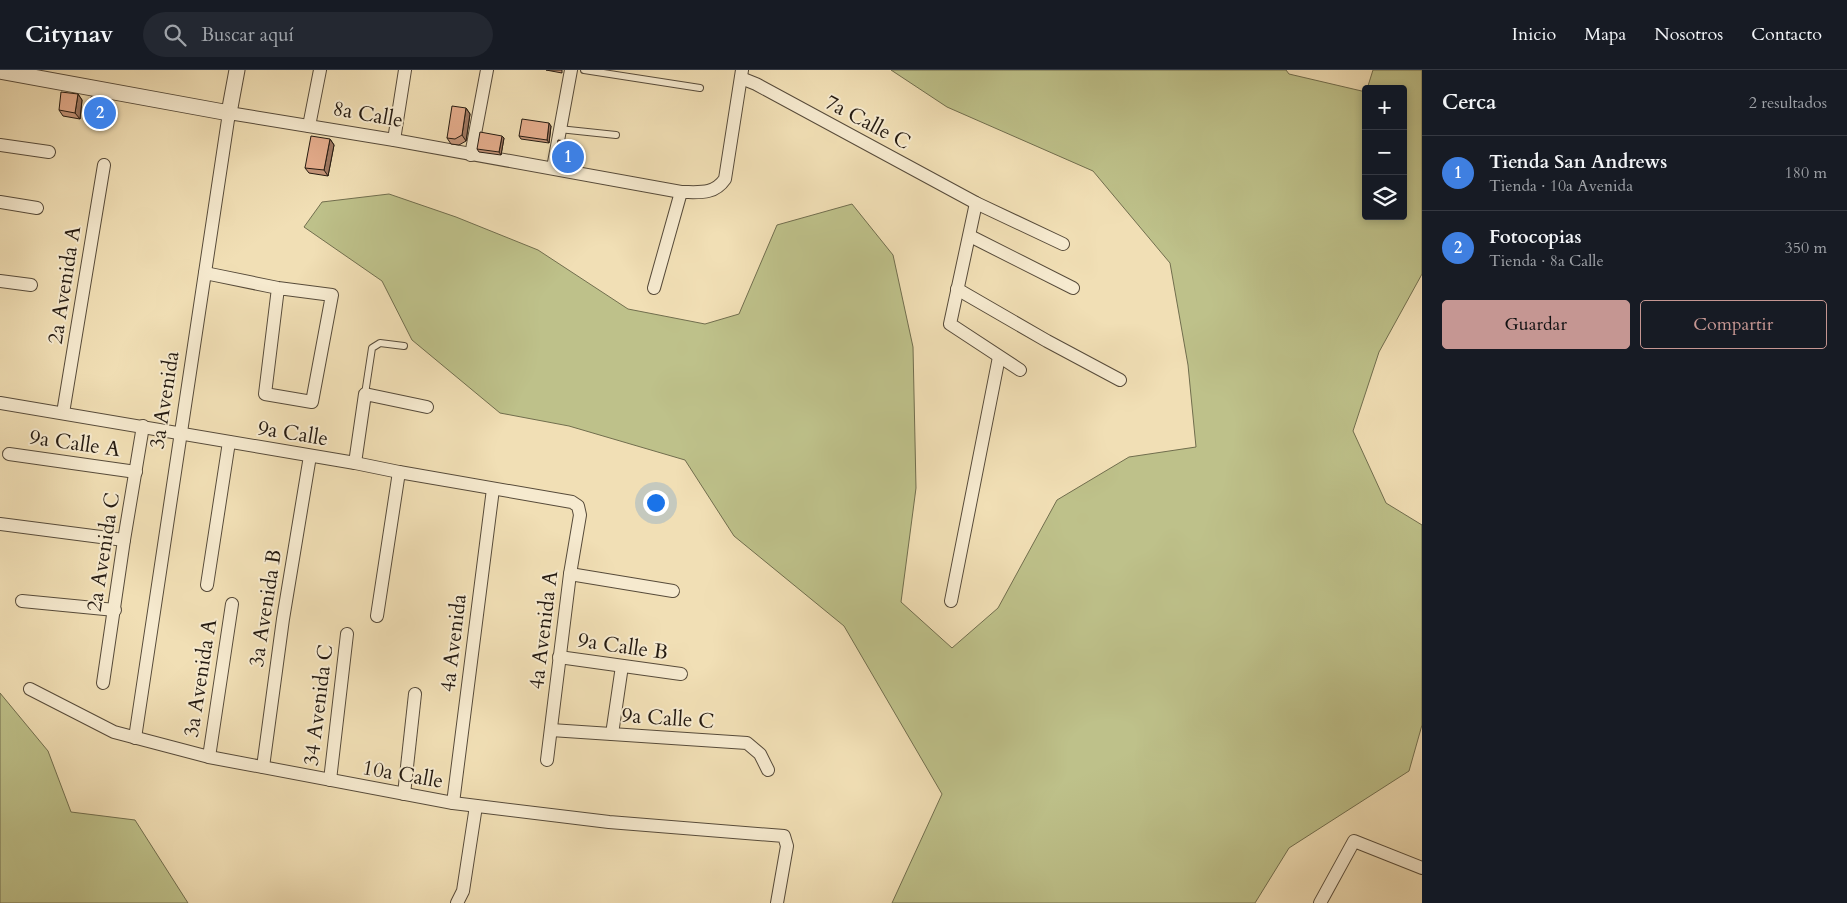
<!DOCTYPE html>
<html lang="es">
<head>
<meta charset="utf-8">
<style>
	:root { --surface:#171b24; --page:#242831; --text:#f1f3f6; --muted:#9ea1a6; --line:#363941; --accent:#c59692 }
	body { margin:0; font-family:Cardo,serif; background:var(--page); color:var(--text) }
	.controls { position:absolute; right:15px; top:15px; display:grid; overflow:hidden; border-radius:5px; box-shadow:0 2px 8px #0003 }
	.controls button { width:45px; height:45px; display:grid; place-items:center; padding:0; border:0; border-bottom:1px solid var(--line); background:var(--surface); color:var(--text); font:25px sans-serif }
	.you { position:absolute; left:655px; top:432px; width:18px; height:18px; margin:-12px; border:4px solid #fff; border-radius:50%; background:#1a73e8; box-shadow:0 0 0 8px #1a73e833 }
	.badge { display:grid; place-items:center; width:32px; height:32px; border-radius:50%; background:var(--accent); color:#fff; font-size:16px; font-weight:700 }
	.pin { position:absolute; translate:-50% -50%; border:2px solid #fff; box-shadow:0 1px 5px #0006 }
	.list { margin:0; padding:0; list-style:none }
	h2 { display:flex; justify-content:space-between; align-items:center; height:65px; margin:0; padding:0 20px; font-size:21px }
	h2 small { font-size:16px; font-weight:400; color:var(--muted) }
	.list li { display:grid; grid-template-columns:32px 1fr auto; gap:15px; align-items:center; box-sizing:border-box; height:75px; padding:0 20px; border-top:1px solid var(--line) }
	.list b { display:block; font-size:19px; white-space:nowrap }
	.list p { margin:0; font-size:16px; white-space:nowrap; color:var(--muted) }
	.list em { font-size:16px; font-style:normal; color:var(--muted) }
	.actions { display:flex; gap:10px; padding:15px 20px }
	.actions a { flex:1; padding:11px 0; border:1px solid var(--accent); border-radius:5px; text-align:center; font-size:18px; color:var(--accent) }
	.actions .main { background:var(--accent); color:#111 }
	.icon { flex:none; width:28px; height:28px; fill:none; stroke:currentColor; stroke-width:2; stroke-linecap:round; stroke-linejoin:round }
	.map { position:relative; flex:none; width:1422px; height:833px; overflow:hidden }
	header { display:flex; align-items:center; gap:30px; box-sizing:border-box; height:70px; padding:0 25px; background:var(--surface); border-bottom:1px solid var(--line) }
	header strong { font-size:24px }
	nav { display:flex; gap:28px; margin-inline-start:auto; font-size:18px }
	.search { width:350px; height:45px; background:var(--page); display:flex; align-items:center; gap:12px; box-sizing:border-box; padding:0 18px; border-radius:28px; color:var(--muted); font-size:19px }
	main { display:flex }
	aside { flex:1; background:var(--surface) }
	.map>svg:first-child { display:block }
	.green { fill:#bec18a; stroke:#716e4e }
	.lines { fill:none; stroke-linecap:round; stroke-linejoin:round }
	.service-casing { stroke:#574b3a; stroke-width:8 }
	.minor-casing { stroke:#574b3a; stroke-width:14 }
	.tertiary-casing { stroke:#574b3a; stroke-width:17 }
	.service { stroke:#f6eacf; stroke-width:6 }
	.minor { stroke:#f6eacf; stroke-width:12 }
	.tertiary { stroke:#f6eacf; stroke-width:15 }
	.wall { fill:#c59579; stroke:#241a11 }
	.shaded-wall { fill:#a07963; stroke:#241a11 }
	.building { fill:#e5ad8d; stroke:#241a11 }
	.labels { text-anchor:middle; stroke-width:4; stroke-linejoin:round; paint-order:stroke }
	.street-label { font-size:21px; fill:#241a11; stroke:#f6eacf }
</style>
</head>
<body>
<header>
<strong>Citynav</strong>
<div class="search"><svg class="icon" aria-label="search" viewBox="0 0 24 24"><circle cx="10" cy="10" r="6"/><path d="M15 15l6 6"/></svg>Buscar aquí</div>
<nav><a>Inicio</a><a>Mapa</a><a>Nosotros</a><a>Contacto</a></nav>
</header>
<main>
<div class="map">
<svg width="1422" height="833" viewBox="0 0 1422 833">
	<rect width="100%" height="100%" fill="#f1dfb5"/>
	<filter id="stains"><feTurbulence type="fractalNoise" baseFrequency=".004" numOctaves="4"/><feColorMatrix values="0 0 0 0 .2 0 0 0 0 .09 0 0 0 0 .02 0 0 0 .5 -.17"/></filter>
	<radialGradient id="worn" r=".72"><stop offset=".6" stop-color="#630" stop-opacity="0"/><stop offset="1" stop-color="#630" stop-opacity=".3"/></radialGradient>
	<!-- green -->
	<g class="green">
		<polygon points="891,0 1286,0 1289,4 1366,22 1366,146 1403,146 1403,19 1367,19 1373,0 1422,0 1422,204 1379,282 1353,361 1386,433 1422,455 1422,655 1409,701 1289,778 1255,833 892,833 942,724 844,556 734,466 685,390 569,356 500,343 412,270 382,211 304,157 322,132 389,124 456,147 538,180 628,239 705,254 739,244 777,155 852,134 893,185 913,277 916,418 901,532 952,578 998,538 1057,430 1129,387 1196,377 1188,295 1170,193 1093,101 947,37"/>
		<polygon points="0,623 48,681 71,742 135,750 188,833 0,833"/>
	</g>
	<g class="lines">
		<!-- service casing -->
		<g class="service-casing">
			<g id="service">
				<polyline points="584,0 700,18"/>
				<polyline points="559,59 616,65"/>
				<polyline points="365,324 372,278 380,273 404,276"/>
			</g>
		</g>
		<!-- minor casing -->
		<g class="minor-casing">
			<g id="minor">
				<polyline points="741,8 756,14 976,133 1063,174"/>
				<polyline points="309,56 320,0"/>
				<polyline points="394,70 405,0"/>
				<polyline points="0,75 49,82"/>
				<polyline points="471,85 487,0"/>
				<polyline points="553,98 571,0"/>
				<polyline points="0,132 37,138"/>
				<polyline points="976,133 950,254 1020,300"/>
				<polyline points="970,166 1073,218"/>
				<polyline points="205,203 278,218 332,225 312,332 265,324 278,218"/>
				<polyline points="0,211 31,215"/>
				<polyline points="654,218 681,122"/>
				<polyline points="957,219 1047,271 1120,310"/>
				<polyline points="0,333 355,393 399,402 572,432 578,436 580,445 570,504 547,690"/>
				<polyline points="63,343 104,95"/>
				<polyline points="9,384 136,402"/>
				<polyline points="355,393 365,324 427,337"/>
				<polyline points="0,454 124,470"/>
				<polyline points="570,504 673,521"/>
				<polyline points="207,515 229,372"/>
				<polyline points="22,531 115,540"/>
				<polyline points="951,531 999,287"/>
				<polyline points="377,546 399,402"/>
				<polyline points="559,587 681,604"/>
				<polyline points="103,613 124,470 143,356"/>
				<polyline points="30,619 114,662 209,687 453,733 609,752 784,766 787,776 777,833"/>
				<polyline points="551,660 747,673 760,684 768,700"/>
				<polyline points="612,664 622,596"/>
				<path d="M135,668L229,43L394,70L681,122C699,122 714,125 725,109L742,0"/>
				<polyline points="209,687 232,534"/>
				<polyline points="263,697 283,549 310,386"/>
				<polyline points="330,710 347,564"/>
				<polyline points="404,724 415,624"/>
				<polyline points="453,733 493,419"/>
				<polyline points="457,833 463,821 476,736"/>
				<polyline points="1320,833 1354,771 1422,798"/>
			</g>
		</g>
		<!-- tertiary casing -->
		<g class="tertiary-casing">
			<polyline id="tertiary" points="0,1 229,43 237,0"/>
		</g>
		<!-- service -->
		<use href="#service" class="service"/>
		<!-- minor -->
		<use href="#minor" class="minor"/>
		<!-- tertiary -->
		<use href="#tertiary" class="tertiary"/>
	</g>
	<!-- wall -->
	<g class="wall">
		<polygon points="546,0 562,0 562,3"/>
		<polygon points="78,24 82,30 80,49 63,46 59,40"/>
		<polygon points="103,28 107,34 105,53 92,52 88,46"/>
		<polygon points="466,38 470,44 466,71 459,75 451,74 447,68"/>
		<polygon points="551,56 549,73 521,69 519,66"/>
		<polygon points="504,68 501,85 479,82 477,79"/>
		<polygon points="330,69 334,75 328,106 309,103 305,98"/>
		<polygon points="577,78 574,99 559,97 555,91"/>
	</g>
	<!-- shaded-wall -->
	<g class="shaded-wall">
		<polygon points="78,24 82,30 80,49 75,43"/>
		<polygon points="103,28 107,34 105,53 100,47"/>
		<polygon points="466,38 470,44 466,71 462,65"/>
		<polygon points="549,53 551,56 549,73 547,70"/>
		<polygon points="502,66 504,68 501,85 499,82"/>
		<polygon points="330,69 334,75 328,106 324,100"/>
		<polygon points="572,72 577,78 574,99 570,93"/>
	</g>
	<!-- building -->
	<g class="building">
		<polygon points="61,22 78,24 75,43 59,40"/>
		<polygon points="91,27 103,28 100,47 88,46"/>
		<polygon points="452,36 466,38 462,65 455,69 447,68"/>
		<polygon points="522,49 549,53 547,70 519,66"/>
		<polygon points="480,62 502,66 499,82 477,79"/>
		<polygon points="311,66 330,69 324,100 305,98"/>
		<polygon points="558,70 572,72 570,93 555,91"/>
	</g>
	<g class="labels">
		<!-- street labels -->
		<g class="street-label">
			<text transform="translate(368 44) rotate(10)" y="7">8a Calle</text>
			<text transform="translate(868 52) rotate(28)" y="7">7a Calle C</text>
			<text transform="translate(64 215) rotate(-81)" y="7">2a Avenida A</text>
			<text transform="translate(164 330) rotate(-81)" y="7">3a Avenida</text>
			<text transform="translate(293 363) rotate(9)" y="7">9a Calle</text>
			<text transform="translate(75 373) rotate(8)" y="7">9a Calle A</text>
			<text transform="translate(103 482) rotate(-81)" y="7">2a Avenida C</text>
			<text transform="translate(265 538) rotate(-81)" y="7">3a Avenida B</text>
			<text transform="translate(543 560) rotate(-83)" y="7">4a Avenida A</text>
			<text transform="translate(453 573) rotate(-83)" y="7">4a Avenida</text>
			<text transform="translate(623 576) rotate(8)" y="7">9a Calle B</text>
			<text transform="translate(200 608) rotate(-81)" y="7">3a Avenida A</text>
			<text transform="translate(318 635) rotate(-83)" y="7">34 Avenida C</text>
			<text transform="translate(668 648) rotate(4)" y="7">9a Calle C</text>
			<text transform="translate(403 704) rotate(10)" y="7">10a Calle</text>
		</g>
	</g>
	<rect width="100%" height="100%" filter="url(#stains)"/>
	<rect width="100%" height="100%" fill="url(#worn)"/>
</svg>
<div class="controls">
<button>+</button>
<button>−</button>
<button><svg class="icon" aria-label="layers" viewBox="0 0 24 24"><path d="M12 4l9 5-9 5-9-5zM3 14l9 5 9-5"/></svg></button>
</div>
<div class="you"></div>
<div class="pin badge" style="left:568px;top:87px;background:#3f7fe0">1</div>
<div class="pin badge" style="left:100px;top:43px;background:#3f7fe0">2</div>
</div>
<aside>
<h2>Cerca<small>2 resultados</small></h2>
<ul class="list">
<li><span class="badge" style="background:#3f7fe0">1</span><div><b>Tienda San Andrews</b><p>Tienda · 10a Avenida</p></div><em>180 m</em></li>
<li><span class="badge" style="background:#3f7fe0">2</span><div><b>Fotocopias</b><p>Tienda · 8a Calle</p></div><em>350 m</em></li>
</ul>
<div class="actions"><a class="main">Guardar</a><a>Compartir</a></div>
</aside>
</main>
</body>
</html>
